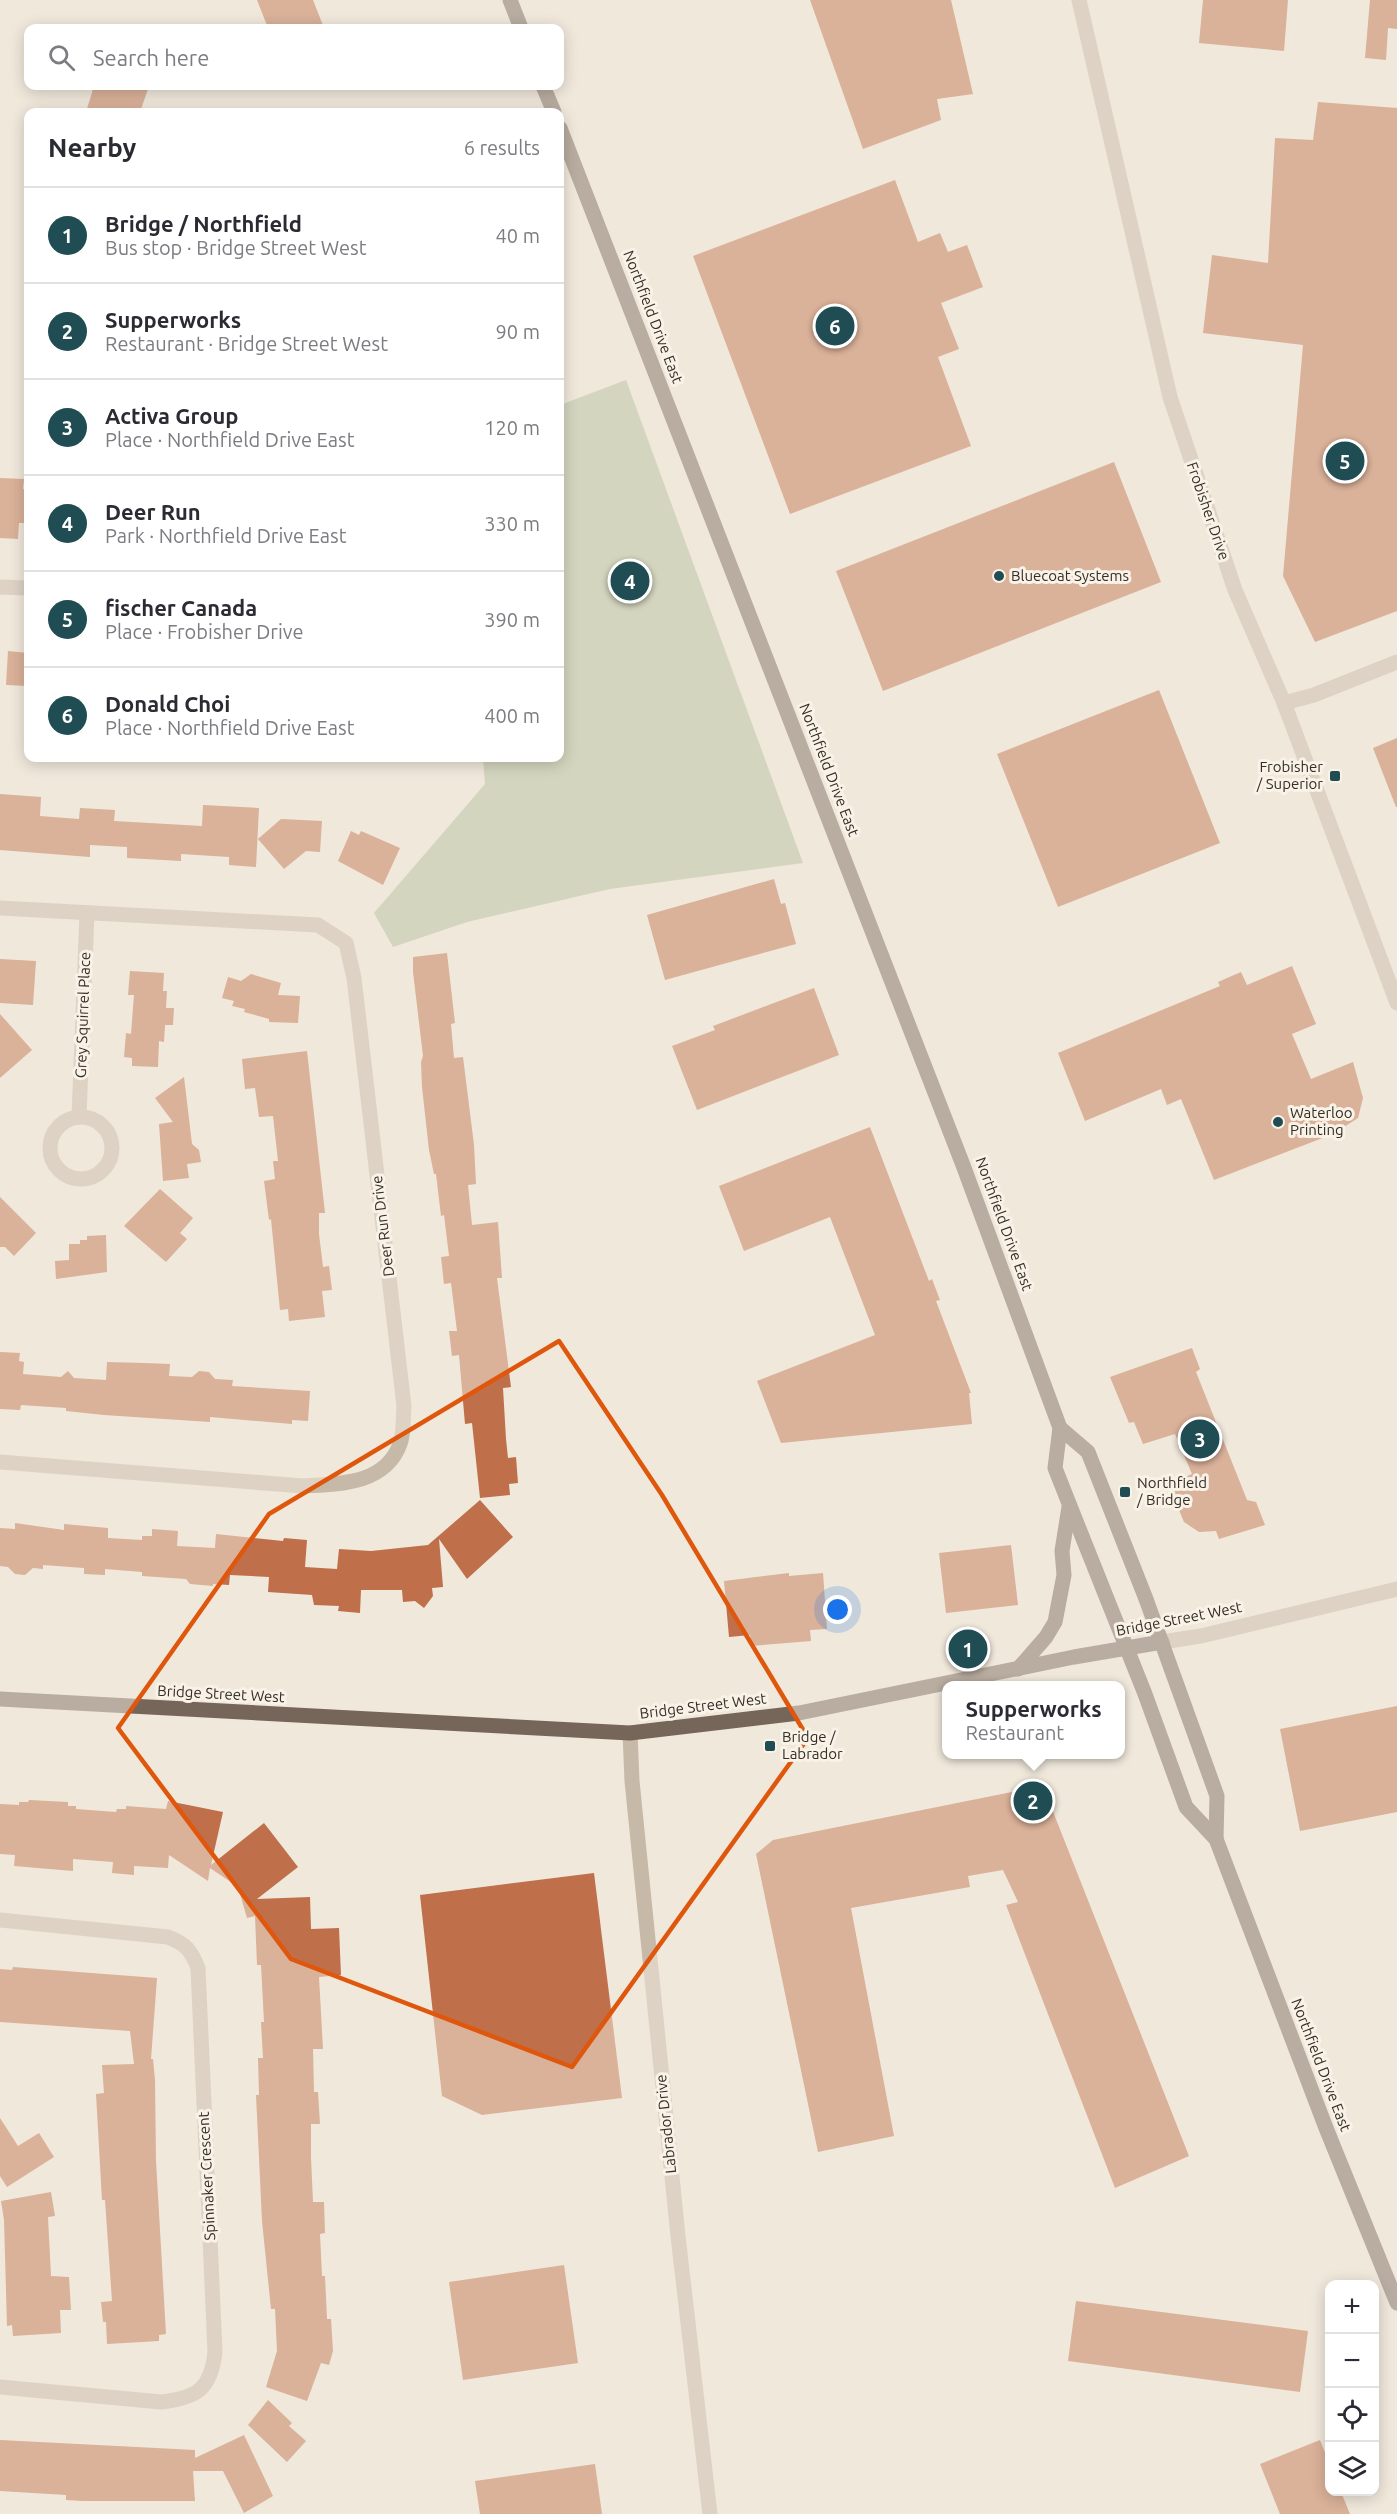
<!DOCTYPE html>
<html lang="en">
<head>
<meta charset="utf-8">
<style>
	:root { --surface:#fff; --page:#f7f7f7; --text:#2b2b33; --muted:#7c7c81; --line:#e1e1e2; --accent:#204c54 }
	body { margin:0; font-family:Ubuntu,sans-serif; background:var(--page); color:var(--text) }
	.controls { position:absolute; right:18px; bottom:18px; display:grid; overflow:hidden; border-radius:12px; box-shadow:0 3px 15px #0003 }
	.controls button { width:54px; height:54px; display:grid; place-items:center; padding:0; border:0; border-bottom:2px solid var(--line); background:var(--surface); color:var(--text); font:30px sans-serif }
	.you { position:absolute; left:838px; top:1610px; width:21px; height:21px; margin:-15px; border:4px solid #fff; border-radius:50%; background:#1a73e8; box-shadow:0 0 0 9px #1a73e833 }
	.badge { display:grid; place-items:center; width:39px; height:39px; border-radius:50%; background:var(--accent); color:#fff; font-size:20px; font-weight:700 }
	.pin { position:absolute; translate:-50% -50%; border:3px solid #fff; box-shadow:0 2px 6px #0006 }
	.popup { position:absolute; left:942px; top:1681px; width:183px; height:78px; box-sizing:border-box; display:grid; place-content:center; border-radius:12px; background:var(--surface); filter:drop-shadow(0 2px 4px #0005); font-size:20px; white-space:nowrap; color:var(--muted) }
	.popup b { font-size:22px; color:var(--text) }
	.popup::after { content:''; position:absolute; left:50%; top:100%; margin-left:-12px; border:12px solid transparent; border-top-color:var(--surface) }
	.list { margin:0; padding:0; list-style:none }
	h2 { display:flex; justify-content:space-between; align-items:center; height:78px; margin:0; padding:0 24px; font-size:26px }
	h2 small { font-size:20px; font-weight:400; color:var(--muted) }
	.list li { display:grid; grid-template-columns:39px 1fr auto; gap:18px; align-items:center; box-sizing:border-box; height:96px; padding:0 24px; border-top:2px solid var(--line) }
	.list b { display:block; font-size:22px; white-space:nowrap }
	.list p { margin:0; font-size:20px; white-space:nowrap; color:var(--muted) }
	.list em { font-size:20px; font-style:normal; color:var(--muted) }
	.icon { flex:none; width:33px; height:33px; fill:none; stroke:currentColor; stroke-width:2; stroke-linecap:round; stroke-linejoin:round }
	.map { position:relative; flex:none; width:1397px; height:2514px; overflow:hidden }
	.search { position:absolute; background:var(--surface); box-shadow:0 3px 15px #0003; left:24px; top:24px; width:540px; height:66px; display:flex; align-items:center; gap:15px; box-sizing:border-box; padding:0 21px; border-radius:12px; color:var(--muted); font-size:22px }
	.panel { position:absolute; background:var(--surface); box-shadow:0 3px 15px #0003; left:24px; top:108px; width:540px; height:654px; border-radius:12px }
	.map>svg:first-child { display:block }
	.green { fill:#b0be9c }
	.building { fill:#bf6f4a }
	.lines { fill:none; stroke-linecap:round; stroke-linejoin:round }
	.minor { stroke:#c7b9a8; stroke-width:15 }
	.major { stroke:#766559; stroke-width:15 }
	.marked { fill:none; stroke:#df570d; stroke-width:4.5; stroke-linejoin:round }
	.poi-dot { fill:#204c54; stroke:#f8f2e7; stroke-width:2 }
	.labels { text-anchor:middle; stroke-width:6; stroke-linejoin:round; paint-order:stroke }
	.street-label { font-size:15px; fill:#352d28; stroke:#f8f2e7 }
	.poi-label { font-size:15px; fill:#352d28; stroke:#f8f2e7; text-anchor:start }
</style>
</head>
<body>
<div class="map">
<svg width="1397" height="2514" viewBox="0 0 1397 2514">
	<rect width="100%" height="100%" fill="#f0e8db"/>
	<!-- green -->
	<polygon class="green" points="626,380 803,863 610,889 467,922 393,947 374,913 485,784 483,758 560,758 560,405"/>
	<!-- building -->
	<g class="building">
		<polygon points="257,0 313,0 324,28 268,28"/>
		<polygon points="810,0 951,0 973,94 937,99 941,120 863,149"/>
		<polygon points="1203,0 1288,0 1284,51 1199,43"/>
		<polygon points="1370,0 1397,0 1397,29 1388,28 1386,60 1365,58"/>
		<polygon points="94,86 149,86 140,112 86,112"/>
		<polygon points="1318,102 1397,108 1397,611 1315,642 1283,576 1303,345 1203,333 1212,255 1268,263 1275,138 1313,140"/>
		<polygon points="895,180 918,242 940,233 948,252 967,245 983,287 941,303 959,349 938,357 971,446 790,514 693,256"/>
		<polygon points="1114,462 1161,582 883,691 836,571"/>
		<polygon points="0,478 24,479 23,489 28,489 28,523 19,523 18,539 0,538"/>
		<polygon points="8,651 28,653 28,686 6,685"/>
		<polygon points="1159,690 1220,843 1058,907 997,754"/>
		<polygon points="1397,738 1397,807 1396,807 1373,748"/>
		<polygon points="0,794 41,797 40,816 79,819 80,808 115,810 114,821 202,826 203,805 259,808 256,867 229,865 229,857 181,854 181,861 127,858 127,847 90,845 90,857 0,850"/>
		<polygon points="281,819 322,821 320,852 306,851 284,869 258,839"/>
		<polygon points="351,831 359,835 361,831 400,848 383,885 338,861"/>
		<polygon points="774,879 781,904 785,903 796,944 665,980 647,915"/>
		<polygon points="447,953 455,1023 451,1024 454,1058 463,1057 474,1145 476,1184 468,1185 472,1225 498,1222 502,1278 497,1278 511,1387 503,1388 506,1439 508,1458 516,1457 518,1483 509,1484 510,1495 480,1498 472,1423 465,1424 459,1355 452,1356 449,1331 457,1331 451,1283 444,1284 441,1257 449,1256 444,1215 441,1216 436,1174 434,1174 429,1150 422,1087 421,1062 423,1056 413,972 413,957"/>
		<polygon points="0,959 36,961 33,1005 0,1003"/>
		<polygon points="1292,966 1316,1024 1292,1034 1311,1079 1353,1062 1363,1098 1358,1118 1333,1134 1214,1180 1181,1099 1167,1105 1161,1089 1085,1121 1058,1053 1220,986 1218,982 1241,972 1247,985"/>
		<polygon points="130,971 164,973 163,991 167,991 166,1008 174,1008 173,1025 165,1025 164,1042 159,1041 158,1067 132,1066 132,1058 124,1057 126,1033 131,1034 134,995 128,995"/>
		<polygon points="251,974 281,983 278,995 300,996 298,1023 269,1022 269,1019 244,1012 245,1009 232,1006 234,1001 222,998 228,977 241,981"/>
		<polygon points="814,988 839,1055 697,1110 672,1046 715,1030 713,1026"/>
		<polygon points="0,1014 32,1050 0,1078"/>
		<polygon points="307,1051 325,1213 319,1213 319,1234 323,1267 329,1266 332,1290 322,1291 325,1317 289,1321 288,1309 280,1310 271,1219 269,1220 264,1181 275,1179 273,1161 278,1161 273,1116 259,1117 255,1088 245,1089 242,1059"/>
		<polygon points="184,1077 192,1144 199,1150 201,1162 187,1164 189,1178 163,1181 159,1124 173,1122 155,1098"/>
		<polygon points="870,1127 929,1281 932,1279 940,1300 936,1301 971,1393 969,1393 972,1424 781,1443 757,1381 875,1335 830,1217 744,1251 719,1186"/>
		<polygon points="160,1189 193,1218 180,1233 187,1239 166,1262 124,1226"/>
		<polygon points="0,1197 36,1233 14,1256 5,1247 0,1247"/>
		<polygon points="106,1235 107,1272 56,1279 55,1261 69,1260 69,1244 80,1244 80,1240 87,1240 87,1236"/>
		<polygon points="1192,1348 1200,1369 1196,1372 1247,1500 1256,1502 1265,1525 1219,1539 1216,1531 1199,1532 1184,1522 1168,1484 1192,1474 1175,1434 1143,1444 1134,1422 1129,1423 1110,1377"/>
		<polygon points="0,1352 20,1353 19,1361 24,1362 23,1374 61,1377 68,1371 74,1378 106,1380 107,1362 144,1363 170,1364 169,1376 192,1377 199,1371 209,1372 215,1379 233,1380 232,1386 310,1391 308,1421 292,1420 292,1424 210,1417 210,1422 104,1415 66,1411 66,1408 21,1405 20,1410 0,1409"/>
		<polygon points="480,1500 513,1537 467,1579 439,1539 443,1587 432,1588 433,1596 424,1608 415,1601 403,1602 402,1590 361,1590 360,1613 338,1611 339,1606 314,1605 312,1595 268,1592 269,1577 230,1575 229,1585 213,1584 213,1586 190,1584 186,1579 142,1576 142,1572 105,1569 105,1575 84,1574 84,1568 43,1565 43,1569 33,1568 25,1575 15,1574 8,1567 0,1566 0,1528 15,1529 15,1523 64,1530 64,1524 108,1528 108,1538 142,1540 142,1536 152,1536 152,1529 178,1531 177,1546 215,1548 216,1534 283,1541 284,1538 307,1540 305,1567 337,1569 339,1549 371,1551 428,1545"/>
		<polygon points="1011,1545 1018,1605 946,1613 939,1553"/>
		<polygon points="789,1573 789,1576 823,1573 827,1629 810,1630 811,1641 751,1646 750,1635 729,1637 724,1581"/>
		<polygon points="1397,1706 1397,1812 1300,1831 1280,1729"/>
		<polygon points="1032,1788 1048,1799 1189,2156 1115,2188 1006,1905 1018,1902 1003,1870 968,1876 970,1887 851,1908 894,2136 818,2152 756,1854 773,1840"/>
		<polygon points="29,1800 68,1802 68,1806 76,1806 76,1809 116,1812 117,1809 126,1809 126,1806 166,1809 168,1801 223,1812 211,1865 264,1823 298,1867 257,1899 310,1897 311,1929 339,1928 341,1975 319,1977 323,2049 313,2049 314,2092 318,2092 320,2124 311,2124 311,2158 313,2202 324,2202 325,2233 320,2234 322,2276 325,2276 327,2319 331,2319 333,2351 329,2365 321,2363 307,2401 266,2387 277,2351 275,2309 271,2309 262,2221 256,2095 259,2095 258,2058 263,2058 261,2022 264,2022 261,1965 257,1965 255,1916 247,1918 238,1887 210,1868 208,1881 169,1855 168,1868 134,1866 134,1875 112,1873 113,1862 73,1859 73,1871 14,1866 15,1855 0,1854 0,1804 19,1805 19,1802 28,1802"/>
		<polygon points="594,1873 622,2098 482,2115 442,2096 420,1895"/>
		<polygon points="13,1967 157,1978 151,2059 153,2059 155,2080 156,2161 166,2334 159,2335 159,2341 107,2344 106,2322 103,2322 101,2302 112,2301 105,2200 102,2200 96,2094 104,2093 102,2065 134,2064 130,2031 0,2022 0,1969 12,1970"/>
		<polygon points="0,2118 18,2146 39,2133 54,2157 7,2187 0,2176"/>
		<polygon points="51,2192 55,2216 48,2217 51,2276 69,2277 71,2310 60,2310 61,2333 13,2336 12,2325 7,2326 4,2220 1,2201"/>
		<polygon points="564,2265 578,2363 463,2380 449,2282"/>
		<polygon points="1076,2301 1308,2331 1300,2392 1068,2361"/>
		<polygon points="268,2400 292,2423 289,2426 306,2441 287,2462 248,2425"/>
		<polygon points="244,2435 273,2496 244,2513 223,2471 193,2471 195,2501 83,2501 66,2500 66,2495 0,2491 0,2440 195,2450 195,2458"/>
		<polygon points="1320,2440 1329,2463 1329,2492 1341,2492 1350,2514 1280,2514 1260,2464"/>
		<polygon points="595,2464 602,2514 480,2514 475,2481"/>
	</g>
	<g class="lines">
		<!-- minor -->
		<g class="minor">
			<polyline points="1079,0 1170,397 1235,590 1284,703 1397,1003"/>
			<polyline points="0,587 28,588"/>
			<polyline points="1284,703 1314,695 1397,662"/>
			<path d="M0,908L318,925L346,943L354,978L404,1406C403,1418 404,1434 400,1444C385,1485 338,1484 303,1486L0,1462"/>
			<polyline points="79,1117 87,913"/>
			<circle cx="81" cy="1148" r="31"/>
			<polyline points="1162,1642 1201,1636 1397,1589"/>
			<polyline points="630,1733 632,1781 678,2236 710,2514"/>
			<path d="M0,1920L168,1937C186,1944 191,1950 198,1968L215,2352C211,2389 197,2398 161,2402L0,2387"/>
		</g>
		<!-- major -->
		<g class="major">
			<polyline points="510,0 521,28"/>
			<polyline points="543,86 554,112"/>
			<polyline points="560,128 963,1165 1060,1428 1055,1468 1070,1506 1145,1694 1186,1807 1216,1839 1326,2128 1397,2303"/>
			<polyline points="1060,1428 1088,1452 1146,1599 1217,1796 1216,1839"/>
			<polyline points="1018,1669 1046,1637 1055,1622 1064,1575 1062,1551 1069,1507"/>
			<polyline points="0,1699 630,1733 799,1713 1074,1657 1162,1642"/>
		</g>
	</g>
	<!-- marked area -->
	<path d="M0 0H1397V2514H0ZM559,1341L662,1495L808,1738L572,2067L291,1959L118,1728L269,1514Z" fill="#f0e8db" fill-opacity=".55" fill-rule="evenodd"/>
	<path class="marked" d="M559,1341L662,1495L808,1738L572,2067L291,1959L118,1728L269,1514Z"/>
	<!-- markers -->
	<g class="poi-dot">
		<circle cx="999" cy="576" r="6"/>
		<rect x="1329" y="770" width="12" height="12" rx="3"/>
		<circle cx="1278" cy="1122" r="6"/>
		<rect x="1119" y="1486" width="12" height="12" rx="3"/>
		<rect x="764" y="1740" width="12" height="12" rx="3"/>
	</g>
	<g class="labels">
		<!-- street labels -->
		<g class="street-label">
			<text transform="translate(653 317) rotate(69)" y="5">Northfield Drive East</text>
			<text transform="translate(1208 511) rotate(71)" y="5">Frobisher Drive</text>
			<text transform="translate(829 770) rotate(69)" y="5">Northfield Drive East</text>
			<text transform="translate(83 1015) rotate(-88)" y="5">Grey Squirrel Place</text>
			<text transform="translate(1004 1224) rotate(70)" y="5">Northfield Drive East</text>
			<text transform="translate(383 1226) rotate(-97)" y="5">Deer Run Drive</text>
			<text transform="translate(1179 1619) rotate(-11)" y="5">Bridge Street West</text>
			<text transform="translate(221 1694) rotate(3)" y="5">Bridge Street West</text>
			<text transform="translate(703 1706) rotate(-7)" y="5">Bridge Street West</text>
			<text transform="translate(1321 2065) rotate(69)" y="5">Northfield Drive East</text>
			<text transform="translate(666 2124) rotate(-96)" y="5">Labrador Drive</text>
			<text transform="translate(207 2176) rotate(-93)" y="5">Spinnaker Crescent</text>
		</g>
		<!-- poi labels -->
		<g class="poi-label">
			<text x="1011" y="581">Bluecoat Systems</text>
			<text x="1323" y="772" text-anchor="end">Frobisher<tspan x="1323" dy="17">/ Superior</tspan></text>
			<text x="1290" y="1118">Waterloo<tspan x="1290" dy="17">Printing</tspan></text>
			<text x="1137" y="1488">Northfield<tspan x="1137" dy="17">/ Bridge</tspan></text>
			<text x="782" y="1742">Bridge /<tspan x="782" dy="17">Labrador</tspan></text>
		</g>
	</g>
</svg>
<div class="controls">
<button>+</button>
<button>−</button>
<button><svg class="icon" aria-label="locate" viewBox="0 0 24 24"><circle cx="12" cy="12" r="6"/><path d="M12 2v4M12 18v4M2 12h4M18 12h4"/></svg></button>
<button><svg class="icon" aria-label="layers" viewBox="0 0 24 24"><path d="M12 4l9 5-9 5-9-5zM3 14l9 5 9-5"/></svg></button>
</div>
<div class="you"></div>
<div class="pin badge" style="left:968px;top:1649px">1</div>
<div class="pin badge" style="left:1033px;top:1801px">2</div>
<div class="popup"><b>Supperworks</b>Restaurant</div>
<div class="pin badge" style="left:1200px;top:1439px">3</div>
<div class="pin badge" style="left:630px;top:581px">4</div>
<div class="pin badge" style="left:1345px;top:461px">5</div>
<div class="pin badge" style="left:835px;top:326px">6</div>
<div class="search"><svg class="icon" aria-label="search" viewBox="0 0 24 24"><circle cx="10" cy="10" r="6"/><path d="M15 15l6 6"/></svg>Search here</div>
<section class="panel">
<h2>Nearby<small>6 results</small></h2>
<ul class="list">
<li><span class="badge">1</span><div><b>Bridge / Northfield</b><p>Bus stop · Bridge Street West</p></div><em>40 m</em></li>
<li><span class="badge">2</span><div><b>Supperworks</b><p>Restaurant · Bridge Street West</p></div><em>90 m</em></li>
<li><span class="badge">3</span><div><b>Activa Group</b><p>Place · Northfield Drive East</p></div><em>120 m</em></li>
<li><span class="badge">4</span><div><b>Deer Run</b><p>Park · Northfield Drive East</p></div><em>330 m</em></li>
<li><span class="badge">5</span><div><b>fischer Canada</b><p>Place · Frobisher Drive</p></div><em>390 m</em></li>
<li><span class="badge">6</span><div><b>Donald Choi</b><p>Place · Northfield Drive East</p></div><em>400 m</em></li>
</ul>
</section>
</div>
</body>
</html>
